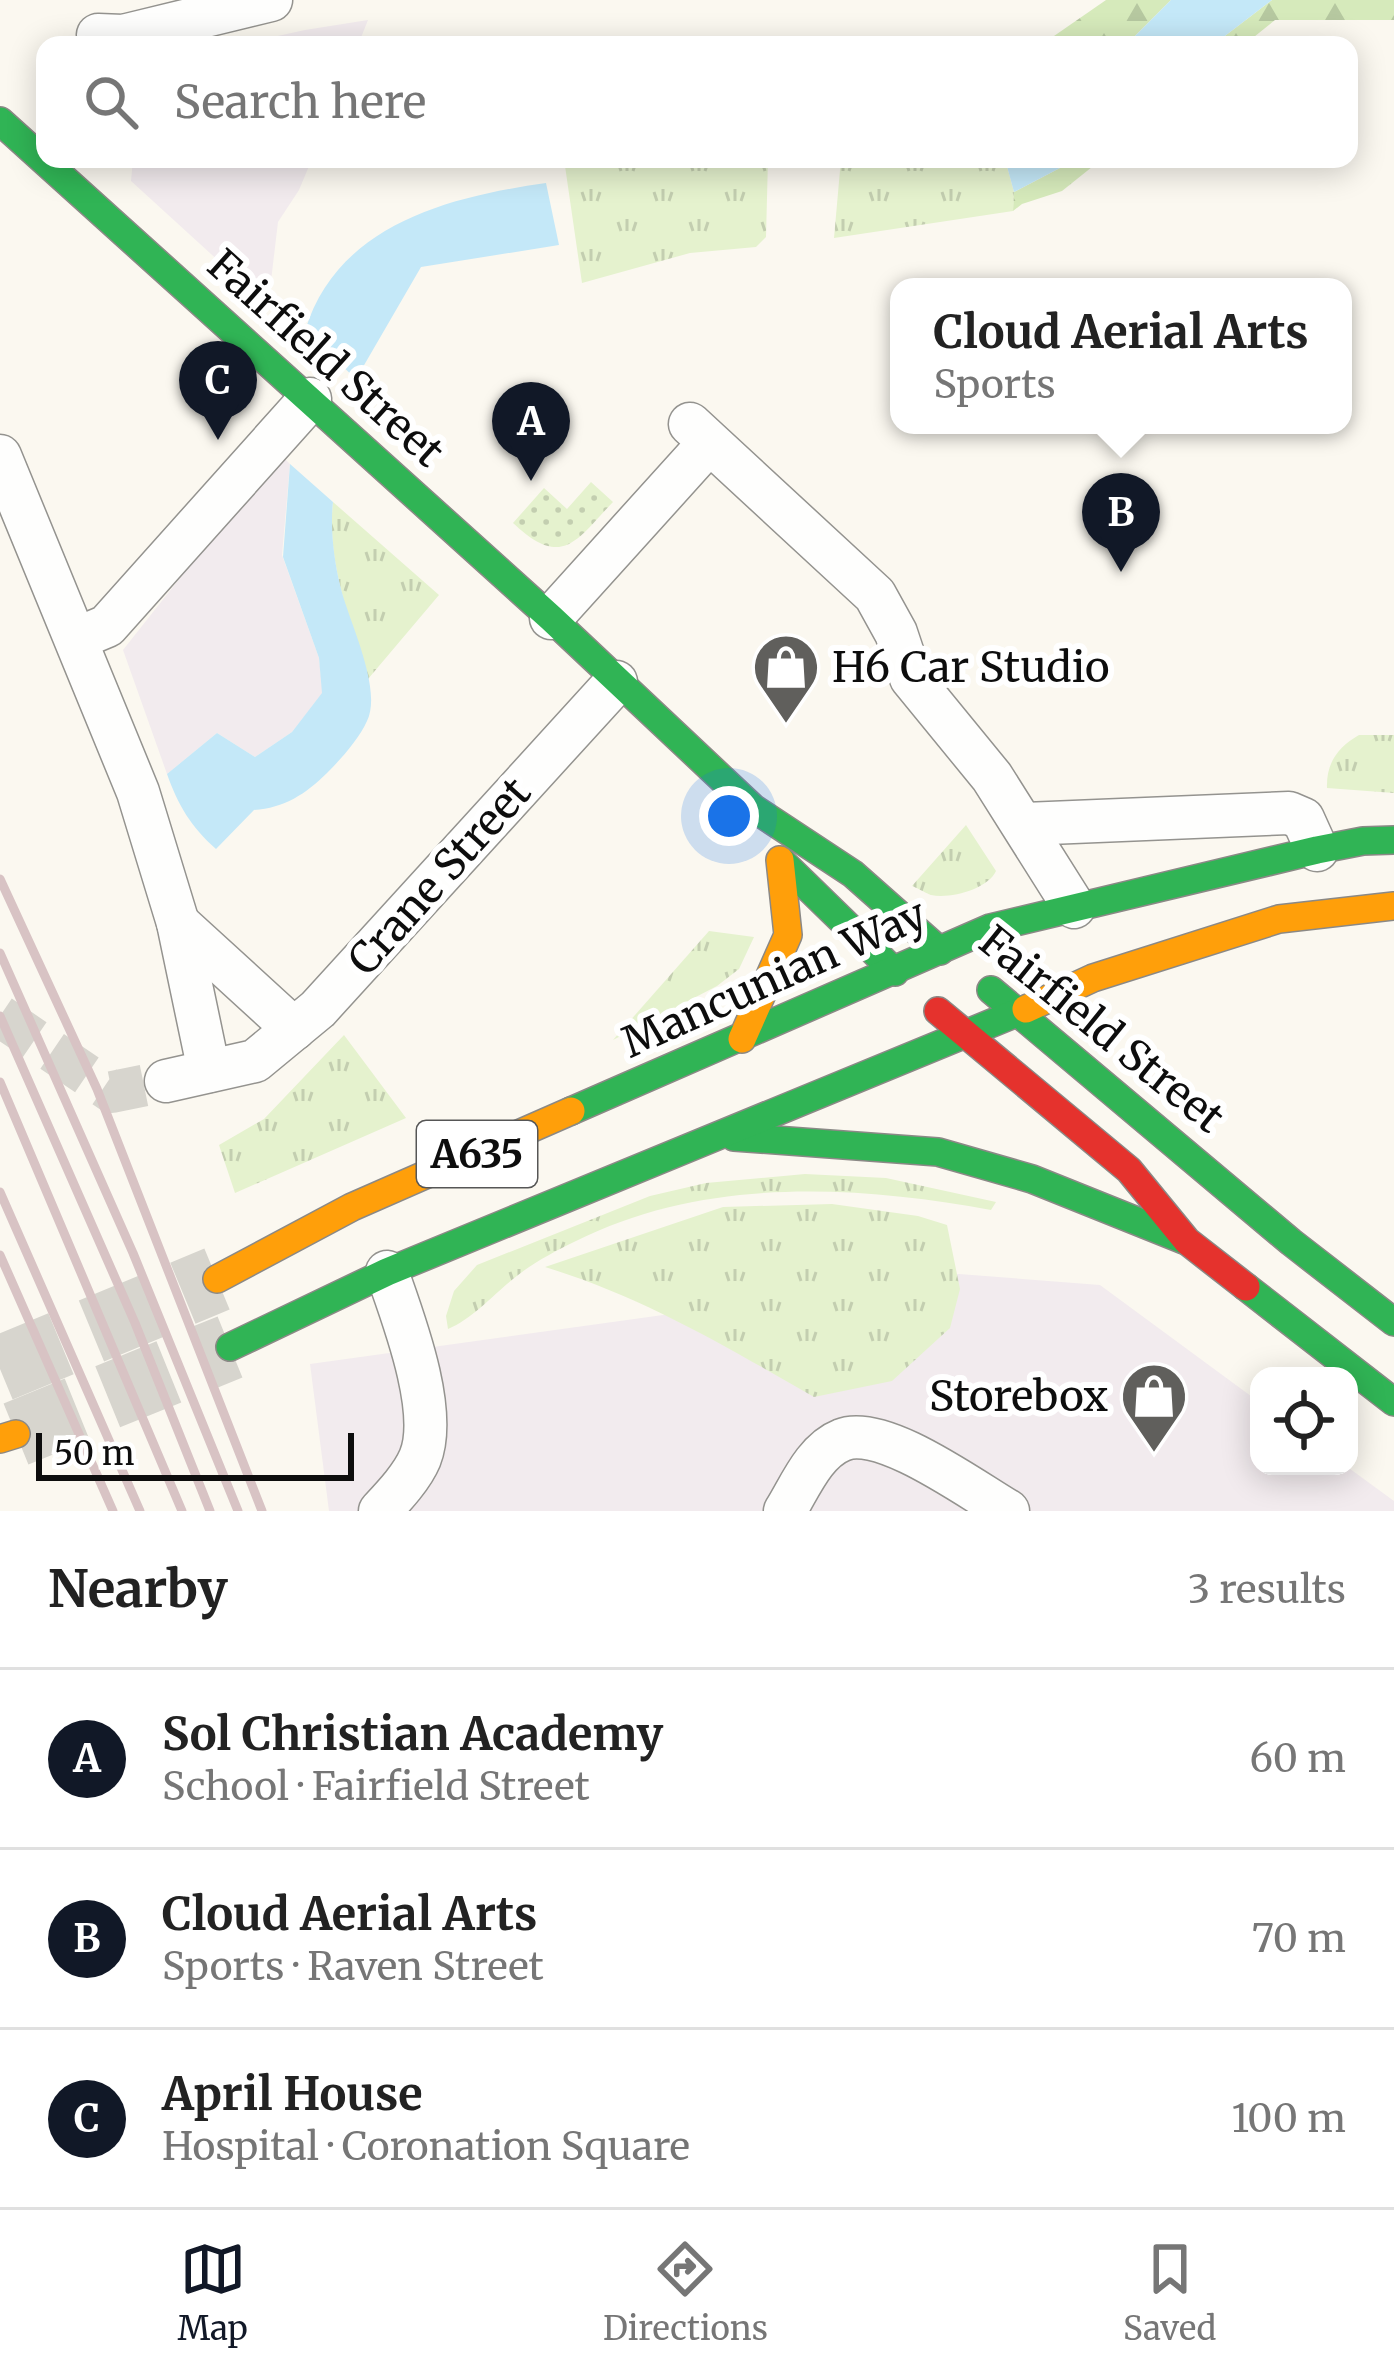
<!DOCTYPE html>
<html lang="en">
<head>
<meta charset="utf-8">
<style>
	:root { --surface:#fff; --page:#f2f2f2; --text:#222; --muted:#767676; --line:#e0e0e0; --accent:#111827 }
	body { margin:0; font-family:Merriweather,serif; background:var(--page); color:var(--text) }
	.controls { position:absolute; right:36px; bottom:36px; display:grid; overflow:hidden; border-radius:24px; box-shadow:0 6px 30px #0003 }
	.controls button { width:108px; height:108px; display:grid; place-items:center; padding:0; border:0; border-bottom:3px solid var(--line); background:var(--surface); color:var(--text); font:60px sans-serif }
	.scale { position:absolute; left:36px; bottom:30px; width:318px; box-sizing:border-box; padding-left:12px; border:6px solid #0d0d0d; border-top:0; font-size:33px; line-height:42px; white-space:nowrap; color:#0d0d0d; -webkit-text-stroke:9px #fff; paint-order:stroke }
	.you { position:absolute; left:729px; top:816px; width:42px; height:42px; margin:-30px; border:9px solid #fff; border-radius:50%; background:#1a73e8; box-shadow:0 0 0 18px #1a73e833 }
	.badge { display:grid; place-items:center; width:78px; height:78px; border-radius:50%; background:var(--accent); color:#fff; font-size:39px; font-weight:700 }
	.pin { position:absolute; translate:-50% -99px; filter:drop-shadow(0 3px 6px #0008) }
	.pin::after { content:''; position:absolute; top:63px; width:42px; height:36px; background:inherit; clip-path:polygon(0 0,100% 0,50% 100%) }
	.popup { position:absolute; left:890px; top:278px; width:462px; height:156px; box-sizing:border-box; display:grid; place-content:center; border-radius:24px; background:var(--surface); filter:drop-shadow(0 3px 9px #0005); font-size:39px; white-space:nowrap; color:var(--muted) }
	.popup b { font-size:45px; color:var(--text) }
	.popup::after { content:''; position:absolute; left:50%; top:100%; margin-left:-24px; border:24px solid transparent; border-top-color:var(--surface) }
	.list { margin:0; padding:0; list-style:none }
	h2 { display:flex; justify-content:space-between; align-items:center; height:156px; margin:0; padding:0 48px; font-size:51px }
	h2 small { font-size:39px; font-weight:400; color:var(--muted) }
	.list li { display:grid; grid-template-columns:78px 1fr auto; gap:36px; align-items:center; box-sizing:border-box; height:180px; padding:0 48px; border-top:3px solid var(--line) }
	.list b { display:block; font-size:45px; white-space:nowrap }
	.list p { margin:0; font-size:39px; white-space:nowrap; color:var(--muted) }
	.list em { font-size:39px; font-style:normal; color:var(--muted) }
	.icon { flex:none; width:66px; height:66px; fill:none; stroke:currentColor; stroke-width:2; stroke-linecap:round; stroke-linejoin:round }
	.map { position:relative; flex:none; width:1394px; height:1511px; overflow:hidden }
	.search { position:absolute; background:var(--surface); box-shadow:0 6px 30px #0003; left:36px; right:36px; top:36px; height:132px; display:flex; align-items:center; gap:30px; box-sizing:border-box; padding:0 42px; border-radius:24px; color:var(--muted); font-size:45px }
	.sheet { height:696px; background:var(--surface) }
	nav { display:flex; justify-content:space-around; align-items:center; box-sizing:border-box; height:168px; border-top:3px solid var(--line); background:var(--surface); font-size:33px; color:var(--muted) }
	nav a { display:grid; justify-items:center; gap:6px }
	nav .on { color:var(--accent) }
	.map>svg:first-child { display:block }
	.industrial { fill:#f2ebee }
	.grass { fill:url(#grass-tufts) }
	.forest { fill:url(#forest-firs) }
	.park { fill:url(#park-dots) }
	.water { fill:#c4e8f8 }
	.lines { fill:none; stroke-linecap:round; stroke-linejoin:round }
	.street-tunnel { stroke:#d7d5ce; stroke-width:42; stroke-dasharray:42 21; stroke-linecap:butt }
	.highway-tunnel { stroke:#d7d5ce; stroke-width:66; stroke-dasharray:66 33; stroke-linecap:butt }
	.street-casing { stroke:#94938f; stroke-width:45 }
	.fast-casing { stroke:#8b8986; stroke-width:30 }
	.slow-casing { stroke:#8b8986; stroke-width:30 }
	.jam-casing { stroke:#8b8986; stroke-width:30 }
	.street { stroke:#fefefd; stroke-width:42 }
	.fast { stroke:#30b455; stroke-width:27 }
	.slow { stroke:#ff9f0a; stroke-width:27 }
	.jam { stroke:#e5322d; stroke-width:27 }
	.rail { stroke:#d8c3c4; stroke-width:9 }
	.labels { text-anchor:middle; stroke-width:12; stroke-linejoin:round; paint-order:stroke }
	.shield { fill:#fff; stroke:#565656; stroke-width:3 }
	.shield-label { font-size:39px; font-weight:bold; fill:#0d0d0d }
	.street-label { font-size:42px; fill:#0d0d0d; stroke:#fff }
	.poi-label { font-size:42px; fill:#0d0d0d; stroke:#fff; text-anchor:start }
</style>
</head>
<body>
<div class="map">
<svg width="1394" height="1511" viewBox="0 0 1394 1511">
	<defs>
		<pattern id="grass-tufts" width="24" height="20" patternUnits="userSpaceOnUse" patternTransform="scale(3)"><rect width="24" height="20" fill="#e5f2ce"/><path d="M3 7l-1-3M5 7V3M7 7l1-3M15 17l-1-3M17 17v-4M19 17l1-3" fill="none" stroke="#c3ceb0"/></pattern>
		<pattern id="forest-firs" width="22" height="20" patternUnits="userSpaceOnUse" patternTransform="scale(3)"><rect width="22" height="20" fill="#d6eabb"/><path d="M5 1l3.5 6h-7zM16 11l3.5 6h-7z" fill="#b6c8a0"/></pattern>
		<pattern id="park-dots" width="8" height="8" patternUnits="userSpaceOnUse" patternTransform="scale(3)"><rect width="8" height="8" fill="#e5f2ce"/><path d="M2 2h.1M6 6h.1" fill="none" stroke="#c3ceb0" stroke-width="1.8" stroke-linecap="round"/></pattern>
	</defs>
	<rect width="100%" height="100%" fill="#fbf8f0"/>
	<!-- industrial -->
	<g class="industrial">
		<polygon points="368,20 358,45 237,45 305,30"/>
		<polygon points="133,159 312,159 299,190 278,222 268,306 131,181"/>
		<polygon points="279,453 290,464 282,555 319,658 323,693 292,732 255,757 217,733 167,774 123,650"/>
		<polygon points="959,1274 1100,1285 1259,1402 1259,1466 1346,1466 1394,1501 1394,1511 329,1511 310,1364"/>
	</g>
	<!-- grass -->
	<g class="grass">
		<polygon points="623,159 768,159 766,237 756,247 690,253 582,283 565,166"/>
		<polygon points="841,159 1005,159 1014,192 1013,211 834,238"/>
		<path d="M333,502L439,595L368,679C351,623 326,561 333,502Z"/>
		<path d="M1359,735H1394V793L1327,788C1326,763 1338,747 1359,735Z"/>
		<path d="M966,825L996,871C988,889 951,899 931,895C930,895 913,886 912,886Z"/>
		<polygon points="709,931 754,937 739,969 717,986 613,1040"/>
		<polygon points="344,1035 406,1118 235,1193 219,1145 264,1119"/>
		<path d="M805,1174L886,1178L996,1202L991,1210C854,1185 704,1177 576,1241C555,1251 531,1264 513,1279C493,1295 472,1319 448,1329L446,1316L454,1291L477,1265L650,1196L706,1183Z"/>
		<path d="M832,1204L918,1216L947,1225L960,1289L950,1328L892,1381L814,1397C725,1346 643,1297 545,1267L723,1207Z"/>
	</g>
	<!-- forest -->
	<g class="forest">
		<polygon points="1106,0 1171,0 1126,45 1041,45"/>
		<polygon points="1272,0 1394,0 1394,20 1275,20 1244,45 1213,45"/>
		<polygon points="1077,159 1102,159 1062,191 1022,204 1013,211 1014,192"/>
	</g>
	<!-- park -->
	<path class="park" d="M591,482L613,502C575,542 562,569 513,523L544,488L567,509Z"/>
	<!-- water -->
	<g class="water">
		<polygon points="1171,0 1272,0 1213,45 1126,45"/>
		<polygon points="1005,159 1077,159 1014,192"/>
		<path d="M546,183L559,245L421,267L356,379L305,331C337,225 448,197 546,183Z"/>
		<path d="M290,464L333,502C330,528 334,560 340,585C348,620 383,688 367,721C359,739 341,759 327,773C306,794 284,808 254,810L216,849C191,827 178,805 167,774L217,733L255,757L292,732L322,693L319,658L283,557Z"/>
	</g>
	<g class="lines">
		<!-- street-tunnel -->
		<polyline class="street-tunnel" points="0,1016 112,1092 166,1081"/>
		<!-- highway-tunnel -->
		<g class="highway-tunnel">
			<polyline points="0,1369 217,1279"/>
			<polyline points="16,1434 230,1347"/>
		</g>
		<!-- street casing -->
		<g class="street-casing">
			<g id="street">
				<polyline points="98,35 123,36 271,0"/>
				<polyline points="690,424 875,595 896,633 911,678 992,777 1074,907"/>
				<polyline points="0,456 138,792 178,923 209,1071"/>
				<polyline points="551,618 709,443"/>
				<polyline points="76,639 107,626 310,399"/>
				<polyline points="1025,824 1289,813 1303,819 1317,850"/>
				<polyline points="178,923 294,1029"/>
				<polyline points="166,1081 255,1061 318,1009 616,682"/>
				<path d="M380,1511C394,1496 412,1477 420,1458C439,1411 403,1318 387,1272"/>
				<path d="M785,1511C800,1487 814,1451 842,1440C881,1423 972,1490 1008,1511"/>
			</g>
		</g>
		<!-- fast casing -->
		<g class="fast-casing">
			<g id="fast">
				<polyline points="0,121 551,618 753,808 853,874 940,951"/>
				<polyline points="781,861 895,972"/>
				<polyline points="991,990 1291,1242 1394,1322"/>
				<polyline points="571,1111 990,928 1317,850 1363,841 1394,840"/>
				<polyline points="734,1137 938,1152 1032,1179 1184,1240"/>
				<polyline points="1246,1287 1394,1402"/>
				<polyline points="230,1347 387,1272 1026,1009"/>
			</g>
		</g>
		<!-- slow casing -->
		<g class="slow-casing">
			<g id="slow">
				<polyline points="1026,1009 1093,978 1279,919 1394,906"/>
				<polyline points="742,1039 788,935 780,860"/>
				<polyline points="217,1279 352,1207 571,1111"/>
				<polyline points="0,1439 16,1434"/>
			</g>
		</g>
		<!-- jam casing -->
		<g class="jam-casing">
			<polyline id="jam" points="938,1011 1129,1170 1187,1241 1246,1287"/>
		</g>
		<!-- street -->
		<use href="#street" class="street"/>
		<!-- fast -->
		<use href="#fast" class="fast"/>
		<!-- slow -->
		<use href="#slow" class="slow"/>
		<!-- jam -->
		<use href="#jam" class="jam"/>
		<!-- rail -->
		<g class="rail">
			<polyline points="0,879 97,1089 262,1511"/>
			<polyline points="0,953 133,1253 238,1511"/>
			<polyline points="0,1016 135,1323 210,1511"/>
			<polyline points="0,1082 182,1511"/>
			<polyline points="0,1192 140,1511"/>
			<polyline points="0,1255 113,1511"/>
		</g>
	</g>
	<!-- icons -->
	<defs>
		<g id="shop-pin" transform="scale(3.45)"><path d="M0 17L-7.5 6A9.5 9.5 0 1 1 7.5 6Z" fill="#605f5c" stroke="#fff"/><path d="M-5-2.5h2.3a2.7 3.5 0 0 1 5.4 0H5L5.5 6h-11ZM-1.5-2.5h3a1.5 2.3 0 0 0-3 0Z" fill="#fff"/></g>
	</defs>
	<g fill-rule="evenodd">
		<use href="#shop-pin" x="786" y="667"/>
		<use href="#shop-pin" x="1154" y="1396"/>
	</g>
	<g class="labels">
		<!-- shield labels -->
		<rect class="shield" x="417" y="1121" width="120" height="66" rx="9"/>
		<g class="shield-label">
			<text x="477" y="1168">A635</text>
		</g>
		<!-- street labels -->
		<g class="street-label">
			<text transform="translate(326 358) rotate(42)" y="15">Fairfield Street</text>
			<text transform="translate(439 876) rotate(-48)" y="15">Crane Street</text>
			<text transform="translate(774 978) rotate(-24)" y="15">Mancunian Way</text>
			<text transform="translate(1102 1029) rotate(39)" y="15">Fairfield Street</text>
		</g>
		<!-- poi labels -->
		<g class="poi-label">
			<text x="832" y="682">H6 Car Studio</text>
			<text x="1108" y="1411" text-anchor="end">Storebox</text>
		</g>
	</g>
</svg>
<div class="controls">
<button><svg class="icon" aria-label="locate" viewBox="0 0 24 24"><circle cx="12" cy="12" r="6"/><path d="M12 2v4M12 18v4M2 12h4M18 12h4"/></svg></button>
</div>
<div class="scale">50 m</div>
<div class="you"></div>
<div class="pin badge" style="left:531px;top:481px">A</div>
<div class="pin badge" style="left:1121px;top:572px">B</div>
<div class="popup"><b>Cloud Aerial Arts</b>Sports</div>
<div class="pin badge" style="left:218px;top:440px">C</div>
<div class="search"><svg class="icon" aria-label="search" viewBox="0 0 24 24"><circle cx="10" cy="10" r="6"/><path d="M15 15l6 6"/></svg>Search here</div>
</div>
<section class="sheet">
<h2>Nearby<small>3 results</small></h2>
<ul class="list">
<li><span class="badge">A</span><div><b>Sol Christian Academy</b><p>School · Fairfield Street</p></div><em>60 m</em></li>
<li><span class="badge">B</span><div><b>Cloud Aerial Arts</b><p>Sports · Raven Street</p></div><em>70 m</em></li>
<li><span class="badge">C</span><div><b>April House</b><p>Hospital · Coronation Square</p></div><em>100 m</em></li>
</ul>
</section>
<nav>
<a class="on"><svg class="icon" aria-label="map" viewBox="0 0 24 24"><path d="M3 6l6-2 6 2 6-2v14l-6 2-6-2-6 2zM9 4v14M15 6v14"/></svg>Map</a>
<a><svg class="icon" aria-label="directions" viewBox="0 0 24 24"><path d="M12 3l9 9-9 9-9-9zM9 14v-3h6M13 9l2 2-2 2"/></svg>Directions</a>
<a><svg class="icon" aria-label="saved" viewBox="0 0 24 24"><path d="M7 4h10v16l-5-4-5 4z"/></svg>Saved</a>
</nav>
</body>
</html>
